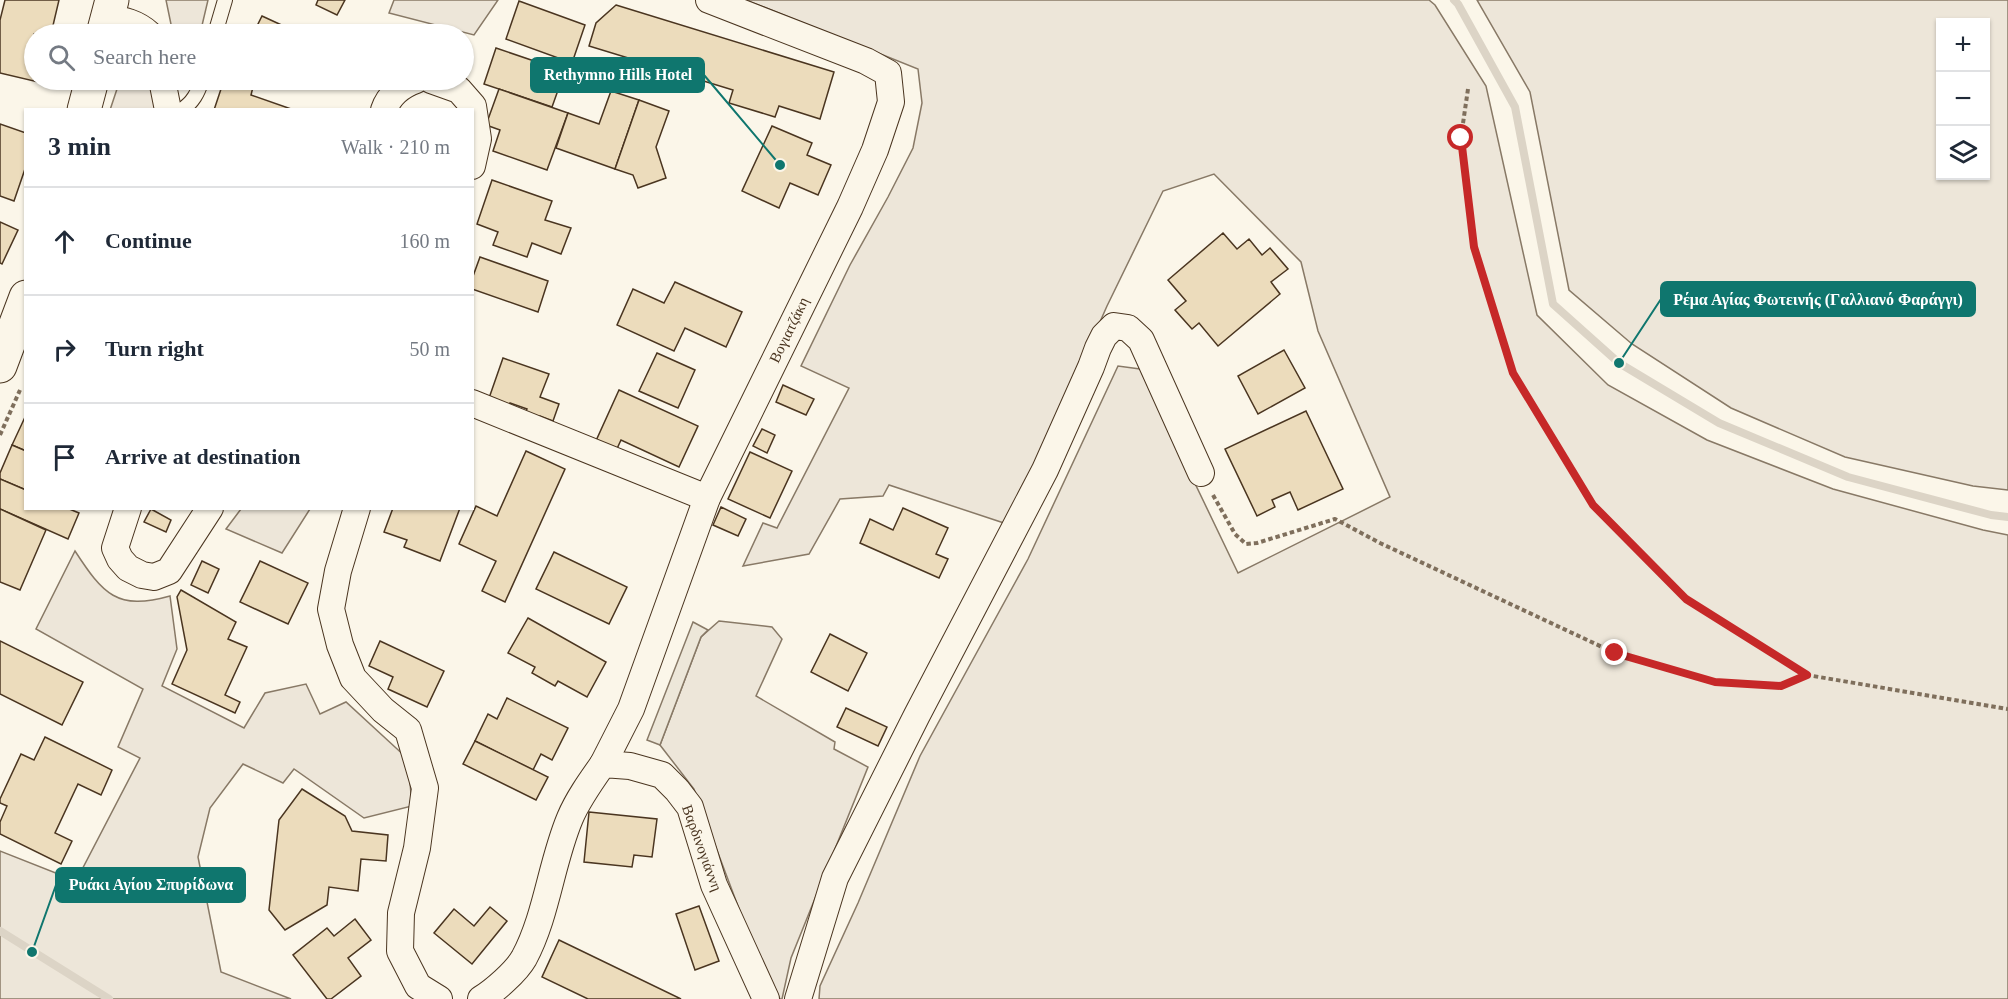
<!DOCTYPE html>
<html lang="en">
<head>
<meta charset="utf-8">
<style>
	:root { --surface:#fff; --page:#f2f2f3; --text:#1f2937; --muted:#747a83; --line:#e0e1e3 }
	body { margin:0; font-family:Georgia,serif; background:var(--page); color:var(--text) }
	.controls { position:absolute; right:18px; top:18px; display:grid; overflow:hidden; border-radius:0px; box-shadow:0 2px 4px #0004 }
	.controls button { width:54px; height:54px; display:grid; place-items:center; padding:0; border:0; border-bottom:2px solid var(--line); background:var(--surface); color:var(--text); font:30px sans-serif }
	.stop { position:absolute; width:18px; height:18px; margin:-14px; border:4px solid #c62828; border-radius:50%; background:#fff }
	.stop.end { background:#c62828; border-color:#fff; box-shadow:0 2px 6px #0008 }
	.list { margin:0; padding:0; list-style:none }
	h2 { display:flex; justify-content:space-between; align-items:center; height:78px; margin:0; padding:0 24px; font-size:26px }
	h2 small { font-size:20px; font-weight:400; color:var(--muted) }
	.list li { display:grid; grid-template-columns:39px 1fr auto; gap:18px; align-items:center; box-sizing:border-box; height:108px; padding:0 24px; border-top:2px solid var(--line) }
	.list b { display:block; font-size:22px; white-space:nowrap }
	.list em { font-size:20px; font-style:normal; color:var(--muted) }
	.icon { flex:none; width:33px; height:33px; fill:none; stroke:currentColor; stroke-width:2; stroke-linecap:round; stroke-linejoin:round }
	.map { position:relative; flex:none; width:2008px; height:999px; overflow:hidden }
	.search { position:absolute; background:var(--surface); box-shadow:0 2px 4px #0004; left:24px; top:24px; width:450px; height:66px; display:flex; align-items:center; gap:15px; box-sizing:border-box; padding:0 21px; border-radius:33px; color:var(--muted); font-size:22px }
	.panel { position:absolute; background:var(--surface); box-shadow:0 2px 4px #0004; left:24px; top:108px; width:450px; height:402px; border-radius:0px }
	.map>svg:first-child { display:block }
	.green { fill:#ede6d9; stroke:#887966; stroke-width:1.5; fill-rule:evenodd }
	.parking { fill:#ede7d9; stroke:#887966; stroke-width:1.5 }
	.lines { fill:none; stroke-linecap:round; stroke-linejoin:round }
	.stream { stroke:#dcd4c6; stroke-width:8 }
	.building { fill:#ecdcbc; stroke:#4a3520; stroke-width:1.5 }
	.service-casing { stroke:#4a3520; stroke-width:16 }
	.minor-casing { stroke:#4a3520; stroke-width:28 }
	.primary-casing { stroke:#4a3520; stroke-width:35 }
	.path { stroke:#7f6f5c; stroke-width:4; stroke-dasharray:4.5 3; stroke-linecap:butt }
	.service { stroke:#fbf6e9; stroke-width:14 }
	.minor { stroke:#fbf6e9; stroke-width:26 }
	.primary { stroke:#fbf6e9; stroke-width:33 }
	.route { stroke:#c62828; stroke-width:8 }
	.labels { text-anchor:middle; stroke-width:4.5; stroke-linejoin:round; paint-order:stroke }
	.street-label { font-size:15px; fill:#4a3520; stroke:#fbf6e9 }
	.leader { fill:none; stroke:#0f766e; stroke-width:2 }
	.callout-dot { fill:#0f766e; stroke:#fbf6e9; stroke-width:2 }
	.callout { fill:#0f766e; stroke:#0f766e; stroke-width:2 }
	.callout-label { font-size:16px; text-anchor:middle; font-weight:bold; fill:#fff }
</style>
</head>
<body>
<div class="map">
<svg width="2008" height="999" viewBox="0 0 2008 999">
	<rect width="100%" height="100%" fill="#fbf6e9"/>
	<!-- green -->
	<g class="green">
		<polygon points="166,0 208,0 200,34 173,34"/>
		<polygon points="394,0 498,0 474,35 389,13"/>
		<polygon points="746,0 1429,0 1435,5 1486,86 1537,315 1608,385 1707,440 1833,489 1983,530 2008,535 2008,999 819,999 820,986 858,903 920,756 1028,559 1118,366 1140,369 1238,573 1390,497 1318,331 1301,262 1214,174 1163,191 1107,306 1010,525 889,485 883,496 840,499 809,554 743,566 763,523 777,528 849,388 801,366 850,265 888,197 913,148 922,103 918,69"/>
		<path d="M1477,0H2008V490L1973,486L1845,457L1731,408L1632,344L1569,290L1530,92ZM1940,22H1986V176H1940Z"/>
		<polygon points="120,80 150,80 156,109 110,110"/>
		<polygon points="241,509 241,508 310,509 282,553 226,529"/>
		<path d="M75,551C103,594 117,611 170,596L177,649L162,686L244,728L265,693L306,684L320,714L346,702L408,759L412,806L364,818L294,769L283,783L243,764L210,808L198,857L221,972L291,999H0V851L76,881L140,758L118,747L143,689L36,629Z"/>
		<polygon points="719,621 772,627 782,639 756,696 835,742 834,749 868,767 791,958 782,999 780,999 750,938 694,789 660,745 701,637"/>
	</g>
	<!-- parking -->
	<polygon class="parking" points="693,622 708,630 701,637 660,745 647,740"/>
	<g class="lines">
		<!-- stream -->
		<g class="stream">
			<polyline points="1454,0 1458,4 1515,107 1553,304 1619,363 1719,423 1848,477 1991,515 2008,517"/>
			<polyline points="0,931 109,999"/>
		</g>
	</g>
	<!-- building -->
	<g class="building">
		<polygon points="5,0 59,0 51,34 34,34 34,80 39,80 38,82 0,73 0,20"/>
		<polygon points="318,0 345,0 337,15 316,5"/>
		<polygon points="519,1 585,25 572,63 506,39"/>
		<polygon points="616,5 834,72 820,119 779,106 775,117 729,103 733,90 589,46 596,23"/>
		<polygon points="262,16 301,34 253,34"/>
		<polygon points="496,48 543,64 540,71 562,79 552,107 484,84"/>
		<polygon points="224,80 245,80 254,83 251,95 294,110 214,110"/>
		<polygon points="499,89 568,113 547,170 493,151 500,130 486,125"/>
		<polygon points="611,91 639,100 615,169 556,148 568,113 599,124"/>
		<polygon points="639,100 669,111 656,147 666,178 638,188 633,175 615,169"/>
		<polygon points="0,124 26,133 26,166 14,201 0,196"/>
		<polygon points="772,126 812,143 807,155 831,165 818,195 790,183 779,208 742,191"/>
		<polygon points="492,180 552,201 545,220 571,228 561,254 532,243 527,257 493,245 498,232 477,224"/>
		<polygon points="0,222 18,230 2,264 0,263"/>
		<polygon points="1223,233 1237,249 1249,239 1262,255 1270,248 1288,269 1271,282 1280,294 1218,346 1199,323 1192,329 1175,310 1186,301 1168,280"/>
		<polygon points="480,257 548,281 538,312 472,289 472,279"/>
		<polygon points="675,282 742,312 726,347 685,328 674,351 617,325 633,289 664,303"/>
		<polygon points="1284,350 1305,388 1258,414 1238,376"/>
		<polygon points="657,353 695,370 678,408 639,391"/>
		<polygon points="503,358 549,374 540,397 559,404 553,421 540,416 539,421 524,416 527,409 510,403 508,408 488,401"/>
		<polygon points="783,385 814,399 806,415 776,402"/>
		<polygon points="619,390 698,426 679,467 621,440 615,453 595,443"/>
		<polygon points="1306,411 1343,489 1298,510 1290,492 1272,500 1275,507 1257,516 1225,449"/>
		<polygon points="26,415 26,451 12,445"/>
		<polygon points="762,429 775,435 767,453 753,446"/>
		<polygon points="12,445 26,451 26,490 0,479 0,473"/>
		<polygon points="526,451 565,469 505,602 482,591 496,561 459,544 476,506 497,516"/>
		<polygon points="750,452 792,471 770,518 728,499"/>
		<polygon points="0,479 26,490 26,508 67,508 79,513 68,539 0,509"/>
		<polygon points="721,507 746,519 738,536 713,525"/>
		<polygon points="393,508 460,508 440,561 404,547 407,540 384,532"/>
		<polygon points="903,508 948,528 936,554 948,559 939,578 860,543 870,519 893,530"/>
		<polygon points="0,509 46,530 20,590 0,582"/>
		<polygon points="151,509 171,520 166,532 144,522"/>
		<polygon points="554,552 627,587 609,624 536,589"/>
		<polygon points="202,561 219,569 208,593 191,585"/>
		<polygon points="260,561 308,583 288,624 240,602"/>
		<polygon points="181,590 236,622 228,639 247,647 225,695 240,702 235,713 172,684 187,650 177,597"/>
		<polygon points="528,618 606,662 587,697 558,681 555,686 532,673 535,667 508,653"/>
		<polygon points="830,634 867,653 848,691 811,672"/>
		<polygon points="0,641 83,682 62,725 0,694"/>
		<polygon points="380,641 444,671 427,707 388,689 393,677 369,666"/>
		<polygon points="507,698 568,728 552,760 541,754 533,770 475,741 488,714 497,719"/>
		<polygon points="846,708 887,727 878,746 837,727"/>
		<polygon points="45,737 112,770 101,795 78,784 55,833 72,841 61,864 0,834 0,822 7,806 0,803 0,799 21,754 34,760"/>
		<polygon points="475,741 548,777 536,800 463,764"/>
		<polygon points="302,789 345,816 352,831 388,835 386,861 361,859 358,891 329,887 327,905 285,930 269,910 279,820"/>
		<polygon points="589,812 657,819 652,857 634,855 632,867 584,862"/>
		<polygon points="699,906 719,961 695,970 676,914"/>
		<polygon points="490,907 507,921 472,964 434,933 454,909 474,926"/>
		<polygon points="355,919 371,940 348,958 361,976 331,999 327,999 293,955 327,928 334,936"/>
		<polygon points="559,940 681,999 588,999 542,977"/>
	</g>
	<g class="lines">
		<!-- service casing -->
		<g class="service-casing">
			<g id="service">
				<polyline points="215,34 225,0"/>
				<path d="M181,110C193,103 198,92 202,80"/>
			</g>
		</g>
		<!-- minor casing -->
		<g class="minor-casing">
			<g id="minor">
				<path d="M108,18C124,20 137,23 149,34"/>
				<polyline points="162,80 168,110"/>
				<polyline points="431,80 459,90 473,106 478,139 472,166"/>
				<path d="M384,110C389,95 402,85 416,80"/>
				<polyline points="472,403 707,498"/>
				<polyline points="128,508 115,548 120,559 128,568 142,575 154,577 169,571 210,508"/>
				<polyline points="357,508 338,571 331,609 340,645 353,678 383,710 408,730 425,788 417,848 401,913 400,951 418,986 439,999"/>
				<polyline points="603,764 631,709 707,498 850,207 875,150 891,102 888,73 866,61 709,0"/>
				<path d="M481,999C494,991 516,972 524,958C547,915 551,863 570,818C578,799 591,781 603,764L630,766L662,775L677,790L690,807L714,885L766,999"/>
				<polyline points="798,999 835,878 917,715 1045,470 1091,367 1098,348 1104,336 1114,326 1128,328 1141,340 1201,473"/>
			</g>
		</g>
		<!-- primary casing -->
		<g class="primary-casing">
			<g id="primary">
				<polyline points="103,34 112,0"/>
				<polyline points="84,110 92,80"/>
				<polyline points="0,366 26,297"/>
			</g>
		</g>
		<!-- path -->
		<g class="path">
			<polyline points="1468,89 1461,137 1474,247 1513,373 1593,505 1686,599 1807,675 2008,709"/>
			<polyline points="0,435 20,390"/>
			<polyline points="1213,495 1235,534 1246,544 1257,543 1335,519 1380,543 1615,653 1715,682 1781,686 1807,675"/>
		</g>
		<!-- service -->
		<use href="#service" class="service"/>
		<!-- minor -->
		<use href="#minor" class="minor"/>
		<!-- primary -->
		<use href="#primary" class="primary"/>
	</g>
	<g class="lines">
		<!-- route -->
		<polyline class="route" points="1461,138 1474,247 1513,373 1593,505 1686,599 1807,675 1781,686 1715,682 1615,653"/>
	</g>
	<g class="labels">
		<!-- street labels -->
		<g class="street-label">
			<text transform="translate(789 330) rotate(-64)" y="5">Βογιατζάκη</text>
			<text transform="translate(702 848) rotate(70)" y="5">Βαρδινογιάννη</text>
		</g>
	</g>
	<!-- callouts -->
	<path class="leader" d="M780 165L704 75M1619 363L1661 299M32 952L56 885"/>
	<g class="callout-dot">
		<circle cx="780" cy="165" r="6"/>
		<circle cx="1619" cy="363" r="6"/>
		<circle cx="32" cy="952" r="6"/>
	</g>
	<g class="callout">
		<rect x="531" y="58" width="173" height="34" rx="6"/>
		<rect x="1661" y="282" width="314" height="34" rx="6"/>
		<rect x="56" y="868" width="189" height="34" rx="6"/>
	</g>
	<g class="callout-label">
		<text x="618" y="80">Rethymno Hills Hotel</text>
		<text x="1818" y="305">Ρέμα Αγίας Φωτεινής (Γαλλιανό Φαράγγι)</text>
		<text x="151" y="890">Ρυάκι Αγίου Σπυρίδωνα</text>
	</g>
</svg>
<div class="controls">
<button>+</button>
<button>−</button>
<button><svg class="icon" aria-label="layers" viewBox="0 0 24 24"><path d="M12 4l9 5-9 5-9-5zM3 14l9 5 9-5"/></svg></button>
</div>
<div class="stop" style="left:1461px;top:138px"></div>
<div class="stop end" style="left:1615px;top:653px"></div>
<div class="search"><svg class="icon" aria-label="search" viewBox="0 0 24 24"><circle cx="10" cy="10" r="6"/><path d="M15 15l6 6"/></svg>Search here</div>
<section class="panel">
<h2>3 min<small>Walk · 210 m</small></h2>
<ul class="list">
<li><svg class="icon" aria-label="ahead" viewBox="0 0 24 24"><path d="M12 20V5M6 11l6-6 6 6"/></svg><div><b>Continue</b></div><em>160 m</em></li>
<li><svg class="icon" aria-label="right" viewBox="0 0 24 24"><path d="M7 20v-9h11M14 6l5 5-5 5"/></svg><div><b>Turn right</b></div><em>50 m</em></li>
<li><svg class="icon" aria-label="arrive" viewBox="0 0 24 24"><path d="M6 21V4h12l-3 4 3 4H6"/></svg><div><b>Arrive at destination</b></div></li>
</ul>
</section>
</div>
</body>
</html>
